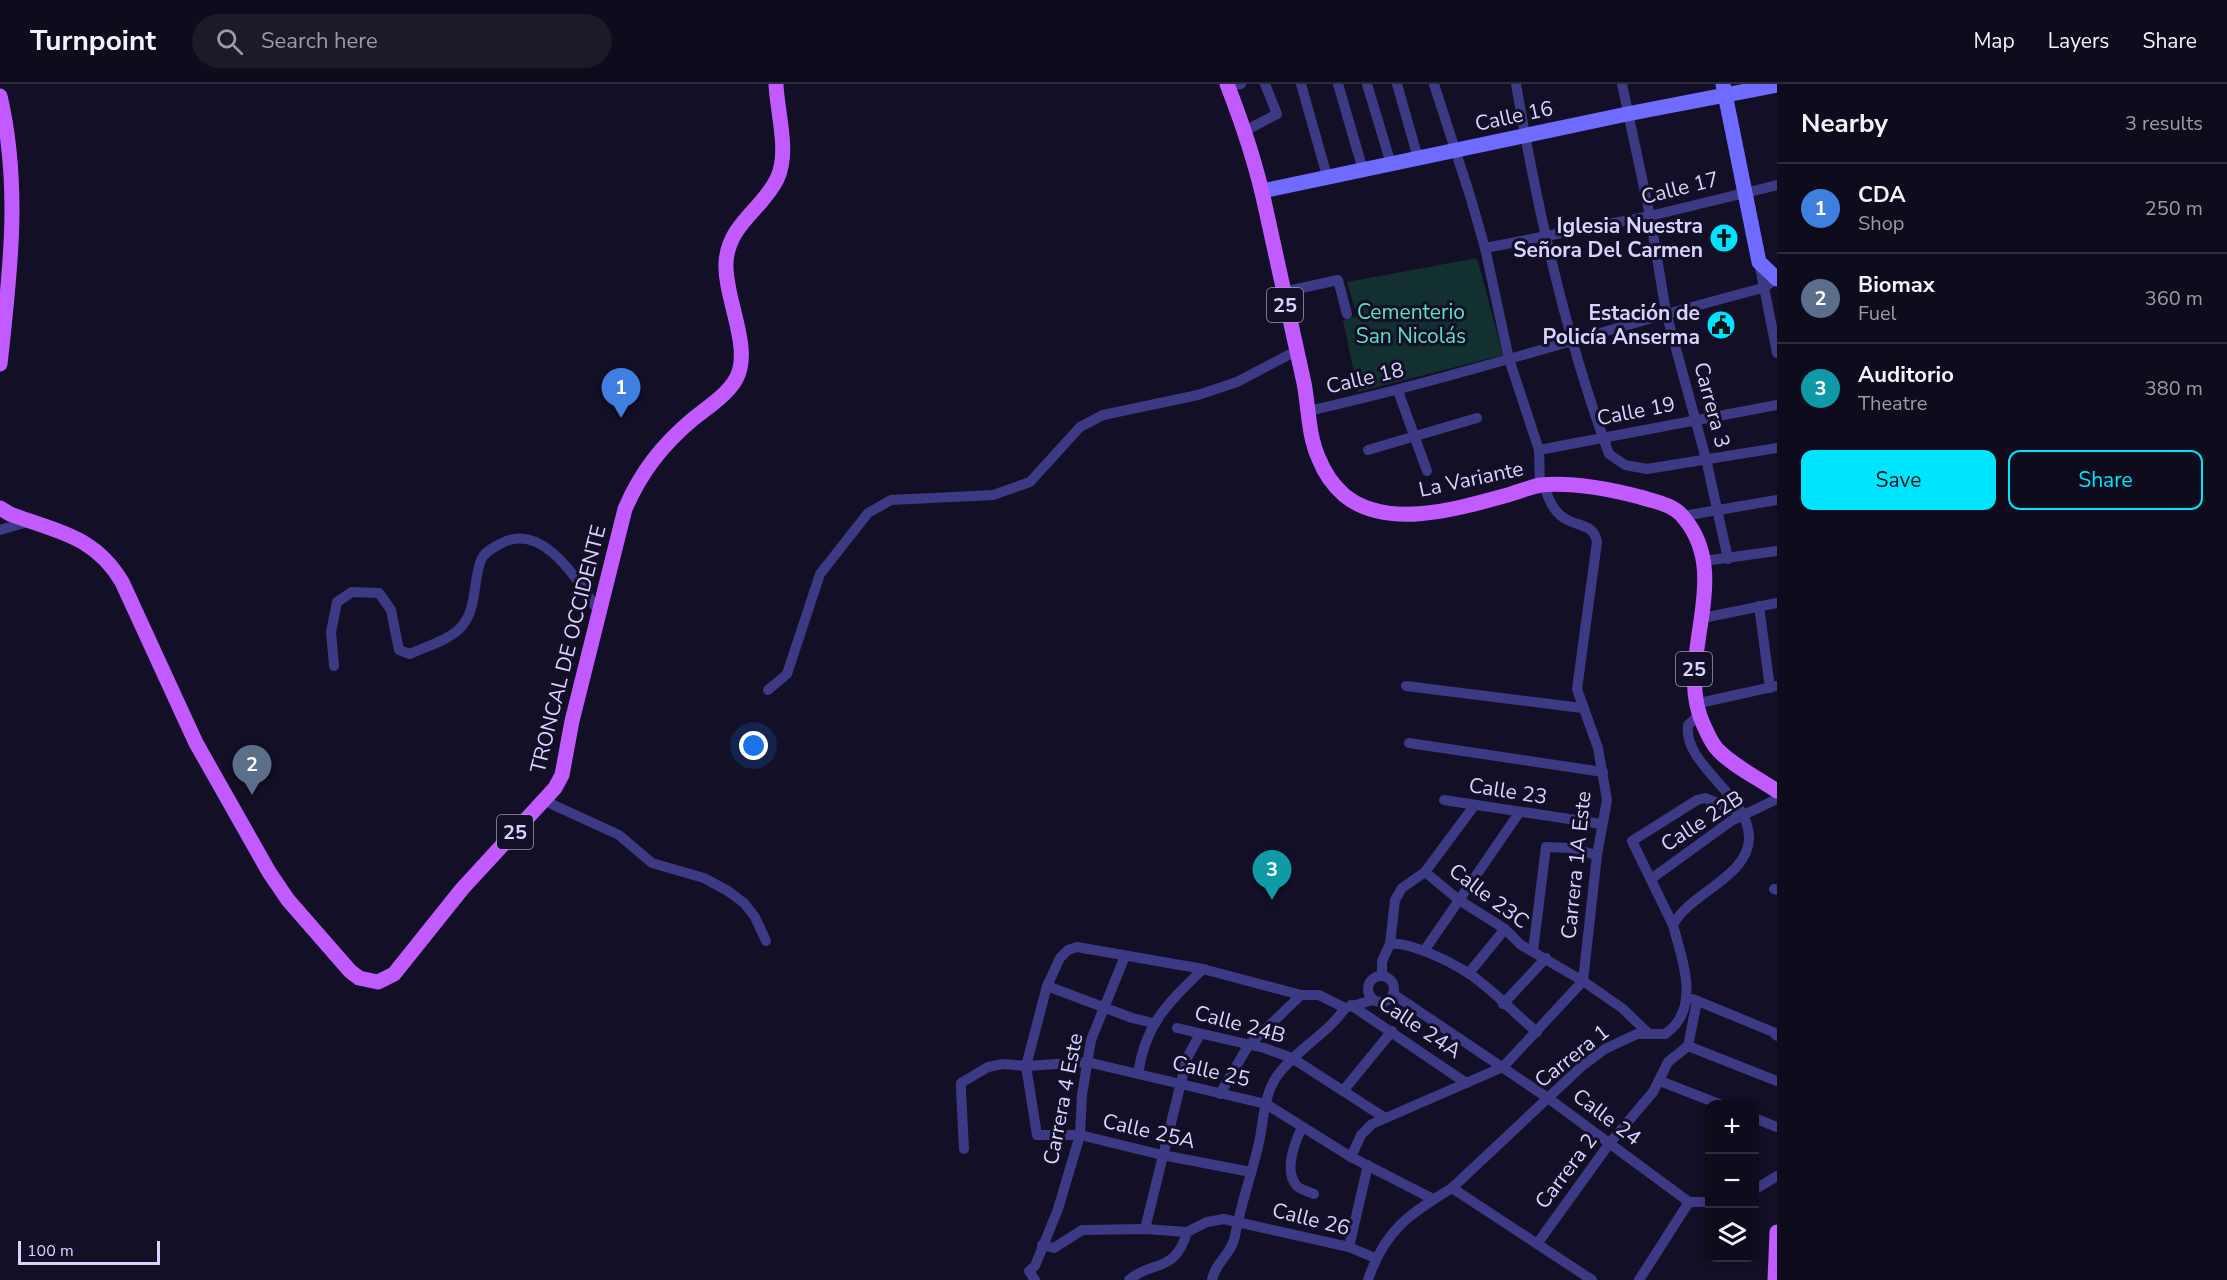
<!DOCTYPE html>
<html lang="en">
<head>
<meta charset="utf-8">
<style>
	:root { --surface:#0e0b1c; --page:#1c1929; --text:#f1f3f6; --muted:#9b9ba3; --line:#2e2b3b; --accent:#00e5ff }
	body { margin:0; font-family:"Nunito Sans",sans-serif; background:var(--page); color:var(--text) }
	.controls { position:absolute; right:18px; bottom:18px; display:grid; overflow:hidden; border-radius:12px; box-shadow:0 3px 9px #0003 }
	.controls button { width:54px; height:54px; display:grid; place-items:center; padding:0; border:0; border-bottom:2px solid var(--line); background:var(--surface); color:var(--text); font:30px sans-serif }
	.scale { position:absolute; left:18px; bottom:15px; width:142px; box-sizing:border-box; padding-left:6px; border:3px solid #d9d4ff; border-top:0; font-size:16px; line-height:21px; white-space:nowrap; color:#d9d4ff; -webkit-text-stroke:4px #130f26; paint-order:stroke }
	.you { position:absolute; left:754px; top:662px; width:21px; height:21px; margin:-15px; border:4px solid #fff; border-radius:50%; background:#1a73e8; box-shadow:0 0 0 9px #1a73e833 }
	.badge { display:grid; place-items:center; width:39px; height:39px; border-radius:50%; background:var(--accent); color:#fff; font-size:20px; font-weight:700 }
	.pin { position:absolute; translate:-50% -50px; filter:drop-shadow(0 2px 3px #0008) }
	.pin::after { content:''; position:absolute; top:32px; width:21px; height:18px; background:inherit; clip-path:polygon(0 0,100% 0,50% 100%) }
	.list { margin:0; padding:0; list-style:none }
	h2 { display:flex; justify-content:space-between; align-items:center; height:78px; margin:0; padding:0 24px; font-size:26px }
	h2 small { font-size:20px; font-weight:400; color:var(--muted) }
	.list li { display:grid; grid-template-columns:39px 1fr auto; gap:18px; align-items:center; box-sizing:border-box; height:90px; padding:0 24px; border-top:2px solid var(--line) }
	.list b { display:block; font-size:22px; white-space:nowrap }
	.list p { margin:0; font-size:20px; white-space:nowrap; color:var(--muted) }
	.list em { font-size:20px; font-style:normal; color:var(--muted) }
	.actions { display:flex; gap:12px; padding:18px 24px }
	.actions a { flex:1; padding:14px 0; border:2px solid var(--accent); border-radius:12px; text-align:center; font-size:21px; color:var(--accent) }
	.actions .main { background:var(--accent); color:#111 }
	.icon { flex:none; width:33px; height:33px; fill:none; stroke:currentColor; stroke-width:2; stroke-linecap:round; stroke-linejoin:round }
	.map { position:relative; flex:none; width:1777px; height:1196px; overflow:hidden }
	header { display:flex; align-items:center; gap:36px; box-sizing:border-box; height:84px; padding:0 30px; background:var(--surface); border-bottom:2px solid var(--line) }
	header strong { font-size:28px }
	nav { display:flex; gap:33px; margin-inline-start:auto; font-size:21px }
	.search { width:420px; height:54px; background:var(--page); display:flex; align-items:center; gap:15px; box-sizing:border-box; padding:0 21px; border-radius:33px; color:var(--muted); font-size:22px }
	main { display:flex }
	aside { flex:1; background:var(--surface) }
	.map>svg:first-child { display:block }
	.green { fill:#12302f }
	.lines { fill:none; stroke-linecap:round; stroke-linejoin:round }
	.street { stroke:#3d3a85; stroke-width:10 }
	.secondary { stroke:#6f6bff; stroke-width:15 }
	.primary { stroke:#c25bff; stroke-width:15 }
	.labels { text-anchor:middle; stroke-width:6; stroke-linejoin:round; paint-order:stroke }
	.shield { fill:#130f26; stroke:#9e99be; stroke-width:1.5 }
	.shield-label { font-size:20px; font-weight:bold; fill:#d9d4ff }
	.street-label { font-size:21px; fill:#d9d4ff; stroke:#130f26 }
	.poi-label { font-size:21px; font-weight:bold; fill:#d9d4ff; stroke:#130f26; text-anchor:end }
	.park-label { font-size:21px; fill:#5fe0c0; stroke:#130f26 }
</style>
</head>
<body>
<header>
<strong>Turnpoint</strong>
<div class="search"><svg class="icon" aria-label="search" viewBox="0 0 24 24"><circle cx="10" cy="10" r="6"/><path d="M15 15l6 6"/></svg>Search here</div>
<nav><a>Map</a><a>Layers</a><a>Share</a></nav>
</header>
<main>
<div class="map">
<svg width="1777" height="1196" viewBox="0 0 1777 1196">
	<rect width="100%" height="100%" fill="#130f26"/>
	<!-- green -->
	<polygon class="green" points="1477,174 1503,271 1358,308 1343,236 1357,232 1347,198"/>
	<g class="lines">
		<!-- street -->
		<g class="street">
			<polyline points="1301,0 1327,92"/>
			<polyline points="1338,0 1363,86"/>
			<polyline points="1367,0 1391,80"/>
			<polyline points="1397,0 1418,74"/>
			<polyline points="1434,0 1471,115 1485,164 1509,275 1539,366 1540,401"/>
			<path d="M1516,0C1537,125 1565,251 1609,370L1625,381L1647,385L1777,364"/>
			<polyline points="1622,0 1650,132 1666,228 1706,375 1728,475"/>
			<polyline points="1228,2 1241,0"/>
			<polyline points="1245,47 1277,30 1265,0"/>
			<polyline points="1485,164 1650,132 1777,101"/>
			<polyline points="1759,178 1777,269"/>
			<polyline points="1283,208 1338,196 1347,230"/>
			<polyline points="1398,307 1427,387"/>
			<path d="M1308,327C1461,293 1611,243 1763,204L1776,195"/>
			<polyline points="1368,366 1477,334"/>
			<polyline points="1539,366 1777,321"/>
			<polyline points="1683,432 1777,416"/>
			<polyline points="0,446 31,437"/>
			<polyline points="1704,477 1777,467"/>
			<polyline points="1759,522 1770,604"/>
			<polyline points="1703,534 1777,519"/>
			<path d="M334,582L331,548L337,518L352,508L379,509L391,526L399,566L410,570C427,562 450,556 462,542C477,525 473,496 481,476C484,468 494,463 502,459C545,437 579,500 600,529"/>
			<polyline points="1406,602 1582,624"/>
			<polyline points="768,606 787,590 820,490 868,429 891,416 993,411 1030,398 1080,343 1103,331 1198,311 1237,298 1296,267"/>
			<polyline points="1695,620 1777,602"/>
			<polyline points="1409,659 1603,688"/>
			<polyline points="1444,716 1602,740"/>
			<polyline points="545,717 619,751 652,779 704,794 728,807 744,819 755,833 766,857"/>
			<polyline points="1425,788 1459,816 1505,845 1521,861 1583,897 1622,924 1648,949"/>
			<polyline points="1651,795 1731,737 1777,715"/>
			<polyline points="1774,805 1777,806"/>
			<polyline points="1673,841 1632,757 1697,716 1705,714 1742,729"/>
			<path d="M1390,860C1409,857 1451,878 1468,889C1489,902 1516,931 1537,948"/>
			<polyline points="1424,867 1519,729"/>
			<polyline points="1533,867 1546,763 1569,764 1597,771"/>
			<polyline points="1469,889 1505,845"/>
			<polyline points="1382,891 1382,877 1390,860 1395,816 1402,804 1425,788 1474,722"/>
			<circle cx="1381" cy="905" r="13"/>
			<polyline points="1047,902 1132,934 1153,939"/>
			<polyline points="1393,910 1548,1014 1689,1118 1710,1118"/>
			<polyline points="1693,915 1773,948 1777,952"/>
			<polyline points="1503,920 1546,874"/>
			<polyline points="1351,921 1466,999"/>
			<polyline points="1177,944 1264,964 1292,974 1385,1034"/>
			<polyline points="1688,962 1777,997"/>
			<path d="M1138,990C1145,940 1168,919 1203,885"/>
			<polyline points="1660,997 1719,1020"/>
			<polyline points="1343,1007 1392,947"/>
			<polyline points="1220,1010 1248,962 1301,911"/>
			<polyline points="1754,1034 1777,1043"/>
			<path d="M1302,1043C1295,1058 1283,1087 1297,1102C1301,1106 1309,1108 1314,1110"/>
			<polyline points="964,1065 961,1006 961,999 988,983 1003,980 1026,982 1087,978 1266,1020 1351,1073 1433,1115"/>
			<path d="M1351,1073L1361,1051L1372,1040L1503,983L1583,897L1597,771L1607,716L1598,664L1577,605L1597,458C1594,439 1577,443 1564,434C1553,427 1548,414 1544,401"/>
			<polyline points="1251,1088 1162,1071 1080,1051 1037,1051 1026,982 1047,902 1060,874 1068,866 1077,863 1203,885 1301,911 1319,911 1345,924 1373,916"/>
			<polyline points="1452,1104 1592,1196"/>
			<polyline points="1754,1106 1777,1092"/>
			<polyline points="1145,1145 1187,974 1200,950"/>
			<polyline points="1187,1148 1207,1138 1224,1135 1349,1163 1375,1174"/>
			<polyline points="1537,1160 1609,1060 1653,1008 1668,978 1688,962 1697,917"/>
			<polyline points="1042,1161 1054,1164 1082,1146 1145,1145 1187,1148"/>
			<polyline points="1349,1163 1368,1081"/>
			<polyline points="1035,1196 1029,1187 1035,1182 1058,1125 1080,1051 1082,1011 1091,956 1125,872"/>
			<path d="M1129,1196C1152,1176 1175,1190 1187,1148"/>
			<path d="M1212,1196C1215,1179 1232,1169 1235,1152C1240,1124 1250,1095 1257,1067C1264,1042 1262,1014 1277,992C1296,965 1327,951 1345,924"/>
			<path d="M1368,1196C1384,1147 1409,1130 1452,1104L1582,982L1605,965L1637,950H1665C1702,925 1682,876 1673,841C1689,809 1751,792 1749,752C1747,710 1683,681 1688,641L1699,631"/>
			<polyline points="1639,1196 1689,1118"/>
		</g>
		<!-- secondary -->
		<g class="secondary">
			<polyline points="1723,0 1759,178 1777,195"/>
			<polyline points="1262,107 1627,30 1777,1"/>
		</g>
		<!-- primary -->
		<g class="primary">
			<path d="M1227,0C1243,41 1257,83 1266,126C1279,184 1292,242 1304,299C1309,325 1308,351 1319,375C1324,388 1334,402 1344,411C1386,446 1457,425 1504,412C1516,409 1529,403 1541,401C1573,398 1609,405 1640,413C1656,418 1673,420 1684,434C1735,495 1672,576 1704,642C1708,650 1711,659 1718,666C1733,682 1758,694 1777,707"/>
			<path d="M0,12C21,102 10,190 0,280"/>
			<path d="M0,424L10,430C57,448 94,451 122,498L196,659L269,788L288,816L350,887L359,894L378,898L394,890L462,805L555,704L562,691L572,637L625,425C641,388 662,361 693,335C708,323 727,311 736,295C753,265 724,213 726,179C728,140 762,126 777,95C790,68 777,29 776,0"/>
			<polyline points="1775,1196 1777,1148"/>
		</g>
	</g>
	<!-- icons -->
	<defs>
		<g id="church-disc" transform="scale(1.5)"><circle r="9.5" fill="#00e5ff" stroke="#130f26"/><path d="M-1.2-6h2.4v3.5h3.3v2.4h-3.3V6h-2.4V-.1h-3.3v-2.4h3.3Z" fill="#111"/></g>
		<g id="civic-disc" transform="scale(1.5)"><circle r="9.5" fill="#00e5ff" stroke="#130f26"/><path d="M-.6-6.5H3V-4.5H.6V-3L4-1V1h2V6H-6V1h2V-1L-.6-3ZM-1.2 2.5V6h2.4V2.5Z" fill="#111"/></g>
	</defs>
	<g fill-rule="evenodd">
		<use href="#church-disc" x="1724" y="154"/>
		<use href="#civic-disc" x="1721" y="241"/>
	</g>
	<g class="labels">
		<!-- shield labels -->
		<g class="shield">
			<rect x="1267" y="204" width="36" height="34" rx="4.5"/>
			<rect x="1676" y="568" width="36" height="34" rx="4.5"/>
			<rect x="497" y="731" width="36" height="34" rx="4.5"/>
		</g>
		<g class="shield-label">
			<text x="1285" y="228">25</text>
			<text x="1694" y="592">25</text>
			<text x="515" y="755">25</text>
		</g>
		<!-- street labels -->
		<g class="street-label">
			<text transform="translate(1514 32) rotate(-12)" y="7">Calle 16</text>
			<text transform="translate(1680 104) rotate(-14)" y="7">Calle 17</text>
			<text transform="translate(1365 294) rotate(-13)" y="7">Calle 18</text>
			<text transform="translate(1712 321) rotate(75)" y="7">Carrera 3</text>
			<text transform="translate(1636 327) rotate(-11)" y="7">Calle 19</text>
			<text transform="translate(1471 395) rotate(-12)" y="7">La Variante</text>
			<text transform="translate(568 565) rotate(-76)" y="7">TRONCAL DE OCCIDENTE</text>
			<text transform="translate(1508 707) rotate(9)" y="7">Calle 23</text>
			<text transform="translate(1702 737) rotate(-33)" y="7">Calle 22B</text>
			<text transform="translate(1576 781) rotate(-84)" y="7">Carrera 1A Este</text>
			<text transform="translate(1489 812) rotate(37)" y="7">Calle 23C</text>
			<text transform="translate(1240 940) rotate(15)" y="7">Calle 24B</text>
			<text transform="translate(1420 943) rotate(34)" y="7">Calle 24A</text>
			<text transform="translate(1572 972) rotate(-38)" y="7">Carrera 1</text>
			<text transform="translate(1211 987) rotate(13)" y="7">Calle 25</text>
			<text transform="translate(1063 1015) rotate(-79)" y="7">Carrera 4 Este</text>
			<text transform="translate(1607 1033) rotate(37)" y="7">Calle 24</text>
			<text transform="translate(1149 1047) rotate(13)" y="7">Calle 25A</text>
			<text transform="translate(1566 1087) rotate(-53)" y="7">Carrera 2</text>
			<text transform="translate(1311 1135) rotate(14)" y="7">Calle 26</text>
		</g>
		<!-- poi labels -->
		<g class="poi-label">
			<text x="1703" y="149">Iglesia Nuestra<tspan x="1703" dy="24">Señora Del Carmen</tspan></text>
			<text x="1700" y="236">Estación de<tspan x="1700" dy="24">Policía Anserma</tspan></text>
		</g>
		<!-- park labels -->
		<g class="park-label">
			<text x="1411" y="235">Cementerio<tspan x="1411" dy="24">San Nicolás</tspan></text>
		</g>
	</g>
</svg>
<div class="controls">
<button>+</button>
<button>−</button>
<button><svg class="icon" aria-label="layers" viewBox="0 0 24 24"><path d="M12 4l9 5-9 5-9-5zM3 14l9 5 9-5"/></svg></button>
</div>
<div class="scale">100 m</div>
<div class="you"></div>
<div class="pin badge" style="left:621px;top:334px;background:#3f7fe0">1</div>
<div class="pin badge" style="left:252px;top:711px;background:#5c6f8a">2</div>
<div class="pin badge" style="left:1272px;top:816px;background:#0f9aa8">3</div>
</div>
<aside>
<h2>Nearby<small>3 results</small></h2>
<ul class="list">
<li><span class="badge" style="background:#3f7fe0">1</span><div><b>CDA</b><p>Shop</p></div><em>250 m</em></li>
<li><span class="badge" style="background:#5c6f8a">2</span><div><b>Biomax</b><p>Fuel</p></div><em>360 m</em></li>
<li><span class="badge" style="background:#0f9aa8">3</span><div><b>Auditorio</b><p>Theatre</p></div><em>380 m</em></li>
</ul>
<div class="actions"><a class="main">Save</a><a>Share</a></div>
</aside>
</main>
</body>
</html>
